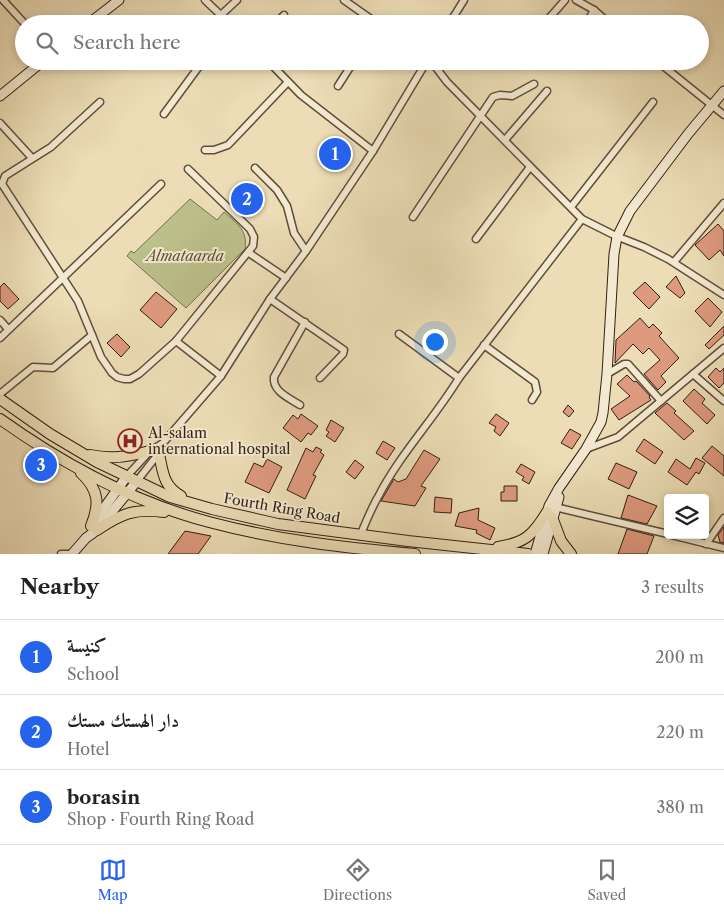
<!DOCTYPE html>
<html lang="en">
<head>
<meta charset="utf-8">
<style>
	:root { --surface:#fff; --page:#f6f6f6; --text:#222; --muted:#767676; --line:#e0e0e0; --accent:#2563eb }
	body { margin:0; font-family:"Libre Caslon Text",Amiri,serif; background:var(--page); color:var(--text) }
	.controls { position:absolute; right:15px; bottom:15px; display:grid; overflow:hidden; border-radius:5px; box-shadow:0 2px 8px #0003 }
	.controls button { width:45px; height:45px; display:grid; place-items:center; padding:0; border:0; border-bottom:1px solid var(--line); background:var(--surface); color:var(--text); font:25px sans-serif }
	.you { position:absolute; left:434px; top:341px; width:18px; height:18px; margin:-12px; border:4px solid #fff; border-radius:50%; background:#1a73e8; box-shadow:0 0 0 8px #1a73e833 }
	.badge { display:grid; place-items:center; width:32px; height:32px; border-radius:50%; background:var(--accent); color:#fff; font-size:16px; font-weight:700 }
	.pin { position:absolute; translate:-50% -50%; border:2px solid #fff; box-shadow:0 1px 5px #0006 }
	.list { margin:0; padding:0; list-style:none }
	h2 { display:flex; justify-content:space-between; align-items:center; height:65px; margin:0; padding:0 20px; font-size:21px }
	h2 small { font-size:16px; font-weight:400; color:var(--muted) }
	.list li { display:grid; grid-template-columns:32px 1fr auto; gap:15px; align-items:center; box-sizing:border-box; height:75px; padding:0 20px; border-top:1px solid var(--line) }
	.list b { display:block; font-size:19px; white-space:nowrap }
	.list p { margin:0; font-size:16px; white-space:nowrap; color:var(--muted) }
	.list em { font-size:16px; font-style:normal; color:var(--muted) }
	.icon { flex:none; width:28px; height:28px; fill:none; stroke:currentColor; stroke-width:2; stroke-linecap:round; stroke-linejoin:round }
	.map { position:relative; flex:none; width:724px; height:554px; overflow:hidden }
	.search { position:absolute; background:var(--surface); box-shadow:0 2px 8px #0003; left:15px; right:15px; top:15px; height:55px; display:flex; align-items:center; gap:12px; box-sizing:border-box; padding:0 18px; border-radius:28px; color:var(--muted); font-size:19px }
	.sheet { height:290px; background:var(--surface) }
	nav { display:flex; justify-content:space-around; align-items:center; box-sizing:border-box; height:70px; border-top:1px solid var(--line); background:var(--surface); font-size:14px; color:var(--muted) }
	nav a { display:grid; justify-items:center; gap:2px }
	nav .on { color:var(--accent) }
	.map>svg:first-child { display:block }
	.green { fill:#bcc08b; stroke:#777050 }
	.building { fill:#de9a7f; stroke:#321f14 }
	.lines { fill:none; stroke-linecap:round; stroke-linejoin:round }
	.street-casing { stroke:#604e3c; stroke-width:9 }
	.secondary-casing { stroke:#321f14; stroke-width:11 }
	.primary-casing { stroke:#321f14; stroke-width:12 }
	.street { stroke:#f3e9d0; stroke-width:6 }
	.secondary { stroke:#f3e9d0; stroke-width:9 }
	.primary { stroke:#ecddb6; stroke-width:10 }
	.labels { text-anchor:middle; stroke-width:4; stroke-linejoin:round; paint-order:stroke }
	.park-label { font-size:14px; font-style:italic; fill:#5b4f38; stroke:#f3e9d0 }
	.poi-label { font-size:14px; fill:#321f14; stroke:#f3e9d0; text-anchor:start }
	.street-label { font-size:14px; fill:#321f14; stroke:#f3e9d0 }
</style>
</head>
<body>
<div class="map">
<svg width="724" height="554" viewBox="0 0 724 554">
	<rect width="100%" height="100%" fill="#ecddb6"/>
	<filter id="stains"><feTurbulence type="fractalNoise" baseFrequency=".004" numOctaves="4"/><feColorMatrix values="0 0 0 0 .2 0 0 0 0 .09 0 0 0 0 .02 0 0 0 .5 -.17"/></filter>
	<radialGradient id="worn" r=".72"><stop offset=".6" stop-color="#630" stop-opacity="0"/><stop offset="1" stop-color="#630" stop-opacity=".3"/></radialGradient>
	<!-- green -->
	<path class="green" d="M190,199L217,220L224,212C237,224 248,230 245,249L186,308L127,256L131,251L134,253Z"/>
	<!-- building -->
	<g class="building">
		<polygon points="718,224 724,231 724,256 720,250 709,260 695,245"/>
		<polygon points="676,276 685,293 680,298 666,287"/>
		<polygon points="645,282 660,297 649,309 633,293"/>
		<polygon points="4,283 19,299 8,309 0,301 0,287"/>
		<polygon points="156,292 177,309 161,328 140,310"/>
		<polygon points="708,298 722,312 710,327 695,311"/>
		<polygon points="640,318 649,328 653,324 662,333 659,336 679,358 661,376 666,382 658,390 644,374 660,360 649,348 643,354 633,344 615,363 616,340"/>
		<polygon points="724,326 724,335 709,349 705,345"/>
		<polygon points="117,334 130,347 121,357 107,343"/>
		<polygon points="716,368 720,372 724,368 724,383 719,388 708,377"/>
		<polygon points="627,375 634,382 636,381 650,396 649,397 651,400 619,420 611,409 630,396 617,384"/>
		<polygon points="694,389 705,399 702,403 715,415 707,424 683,401"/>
		<polygon points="667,403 676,411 674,413 694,431 684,440 655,413"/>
		<polygon points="568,405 574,411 569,417 563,412"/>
		<polygon points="301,414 318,426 311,435 308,433 301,442 283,428 293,415 298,419"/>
		<polygon points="496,414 509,423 500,436 494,431 496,427 489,423"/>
		<polygon points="331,420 344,428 335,442 326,436 329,432 326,430"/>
		<polygon points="570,429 581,435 572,449 561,443"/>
		<polygon points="644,439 663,452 655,464 636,451"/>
		<polygon points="383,441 395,448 387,460 376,453"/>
		<polygon points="712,446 724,456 724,476 702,458"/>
		<polygon points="316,447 322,450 320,452 324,455 313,475 316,476 305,499 287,490 306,448 313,452"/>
		<polygon points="424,450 440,459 421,486 426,488 415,506 381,501 394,479 398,482 406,479"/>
		<polygon points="696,458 705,463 699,474 696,472 687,485 668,472 676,459 690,469"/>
		<polygon points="267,459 282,467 269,493 245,482 254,463 263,467"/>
		<polygon points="355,460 364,467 355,479 346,472"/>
		<polygon points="616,463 637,472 629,489 608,479"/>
		<polygon points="521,464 535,472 529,484 522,480 524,477 516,472"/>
		<polygon points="504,486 517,486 517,501 501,501 501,492 504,492"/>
		<polygon points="628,495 657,506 647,524 621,518"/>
		<polygon points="435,497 452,499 451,513 434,512"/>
		<polygon points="479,508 478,520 495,528 490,540 476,533 477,530 455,526 459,513"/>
		<polygon points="724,527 724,543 720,542 718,535"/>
		<polygon points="627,529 654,536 647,554 618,554"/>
		<polygon points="185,531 211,536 198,554 168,554"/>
	</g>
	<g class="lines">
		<!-- street casing -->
		<g class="street-casing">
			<g id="street">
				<polyline points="3,0 25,24"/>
				<polyline points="205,0 230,24"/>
				<polyline points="344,0 378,24"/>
				<polyline points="576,0 594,10 610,24"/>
				<polyline points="221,15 237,0"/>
				<polyline points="275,24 284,15"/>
				<polyline points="449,24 464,0"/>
				<polyline points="544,24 565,0"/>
				<polyline points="586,24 594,10"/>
				<polyline points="268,61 301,95 373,151"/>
				<polyline points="431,61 447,82 582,219 616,236 644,247 668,259 724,295"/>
				<polyline points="657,61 724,115"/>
				<polyline points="571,65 574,61"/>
				<polyline points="338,86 354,61"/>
				<polyline points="100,102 51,147 5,176 2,184 78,301 101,357 112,373 117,377 124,379 130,379 139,374 176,341 253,246 254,237 250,229 188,169"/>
				<polyline points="164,114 203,61"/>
				<polyline points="0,123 32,158"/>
				<polyline points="505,140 547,91"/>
				<polyline points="205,150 214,150 228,145 288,82"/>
				<polyline points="255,168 277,190 287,206 294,233 306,251"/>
				<polyline points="571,207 653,102"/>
				<polyline points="413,217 493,97 500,95 512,96 534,84"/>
				<polyline points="476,239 530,167"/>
				<polyline points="249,253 286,278"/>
				<polyline points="674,262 724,203"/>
				<polyline points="270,299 344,350 343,354 320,378"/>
				<polyline points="0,320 8,329"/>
				<polyline points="399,334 459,378"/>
				<polyline points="0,338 161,184"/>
				<polyline points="176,341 221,376"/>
				<polyline points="484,345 535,382 537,392 532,400"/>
				<polyline points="607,374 624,364 628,364 661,401"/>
				<polyline points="693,374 724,401"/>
				<polyline points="0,394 33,367 53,368 92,335"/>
				<path d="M300,405C289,398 272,391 274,377L305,322"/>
				<polyline points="586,449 618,437 724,348"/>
				<polyline points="127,476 150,451 163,443 221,376 270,299 306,251 373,151 427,61"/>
				<polyline points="137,481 159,453"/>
				<polyline points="555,507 668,534"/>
				<polyline points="671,535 724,548"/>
				<path d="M360,536C366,522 371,509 378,497C400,454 434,419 459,378L582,219"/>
				<polyline points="706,544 724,518"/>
				<polyline points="61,554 74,554"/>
			</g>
		</g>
		<!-- secondary casing -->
		<g class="secondary-casing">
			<g id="secondary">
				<polyline points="88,24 119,0"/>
				<polyline points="0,96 43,61"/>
				<polyline points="94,522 127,476"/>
				<polyline points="72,554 86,538 97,530 137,481"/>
				<polyline points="535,554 549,506 559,488 586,449 601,422 603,413 607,374 614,254 617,237 630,211 688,134 724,91"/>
				<polyline points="543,554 559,497"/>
			</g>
		</g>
		<!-- primary casing -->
		<g class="primary-casing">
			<g id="primary">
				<polyline points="0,399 50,434 97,462 170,497 212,509 278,524 408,541 528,554"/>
				<path d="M0,419C63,464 133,502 209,522C276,540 346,548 415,554"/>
				<path d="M159,454C163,472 163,486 181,496"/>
				<path d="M90,455C113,460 128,456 150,451"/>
				<path d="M81,473C99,490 100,504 91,526"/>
				<polyline points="552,517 561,541 571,554"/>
				<path d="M97,530C121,514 134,508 164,512"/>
				<path d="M498,547C525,543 533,535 547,512"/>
			</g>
		</g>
		<!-- street -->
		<use href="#street" class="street"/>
		<!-- secondary -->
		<use href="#secondary" class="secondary"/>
		<!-- primary -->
		<use href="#primary" class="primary"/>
	</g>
	<!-- icons -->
	<defs>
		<g id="hospital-ring" transform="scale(1.25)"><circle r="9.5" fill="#f3e9d0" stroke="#8f2418" stroke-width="1.5"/><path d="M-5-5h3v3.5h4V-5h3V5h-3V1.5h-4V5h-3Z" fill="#8f2418"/></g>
	</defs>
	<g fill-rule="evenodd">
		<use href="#hospital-ring" x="130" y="441"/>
	</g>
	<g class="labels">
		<!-- park labels -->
		<g class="park-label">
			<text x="185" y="261">Almataarda</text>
		</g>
		<!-- poi labels -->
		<g class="poi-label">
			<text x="148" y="438">Al-salam<tspan x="148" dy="16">international hospital</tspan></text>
		</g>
		<!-- street labels -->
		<g class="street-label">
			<text transform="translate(282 508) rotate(10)" y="5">Fourth Ring Road</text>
		</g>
	</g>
	<rect width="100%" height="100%" filter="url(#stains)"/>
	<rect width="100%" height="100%" fill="url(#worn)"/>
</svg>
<div class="controls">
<button><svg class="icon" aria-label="layers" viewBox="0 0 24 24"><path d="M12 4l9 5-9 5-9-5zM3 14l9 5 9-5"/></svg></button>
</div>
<div class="you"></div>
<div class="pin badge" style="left:335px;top:154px">1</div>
<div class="pin badge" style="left:247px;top:199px">2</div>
<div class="pin badge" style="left:41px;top:465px">3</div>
<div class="search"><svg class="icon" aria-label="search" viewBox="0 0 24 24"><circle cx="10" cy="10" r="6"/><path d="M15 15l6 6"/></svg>Search here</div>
</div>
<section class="sheet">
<h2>Nearby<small>3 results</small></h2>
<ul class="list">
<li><span class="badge">1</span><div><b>كنيسة</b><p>School</p></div><em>200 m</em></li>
<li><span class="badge">2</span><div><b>دار الهستك مستك</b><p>Hotel</p></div><em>220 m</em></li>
<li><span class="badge">3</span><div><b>borasin</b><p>Shop · Fourth Ring Road</p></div><em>380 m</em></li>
</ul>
</section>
<nav>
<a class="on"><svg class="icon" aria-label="map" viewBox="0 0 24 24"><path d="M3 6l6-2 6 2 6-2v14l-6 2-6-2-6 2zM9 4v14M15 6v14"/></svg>Map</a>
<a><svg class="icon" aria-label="directions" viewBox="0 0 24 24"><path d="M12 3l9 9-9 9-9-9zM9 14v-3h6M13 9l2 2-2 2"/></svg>Directions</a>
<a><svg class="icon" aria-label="saved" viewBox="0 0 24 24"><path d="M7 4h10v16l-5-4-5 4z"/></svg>Saved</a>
</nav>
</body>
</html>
